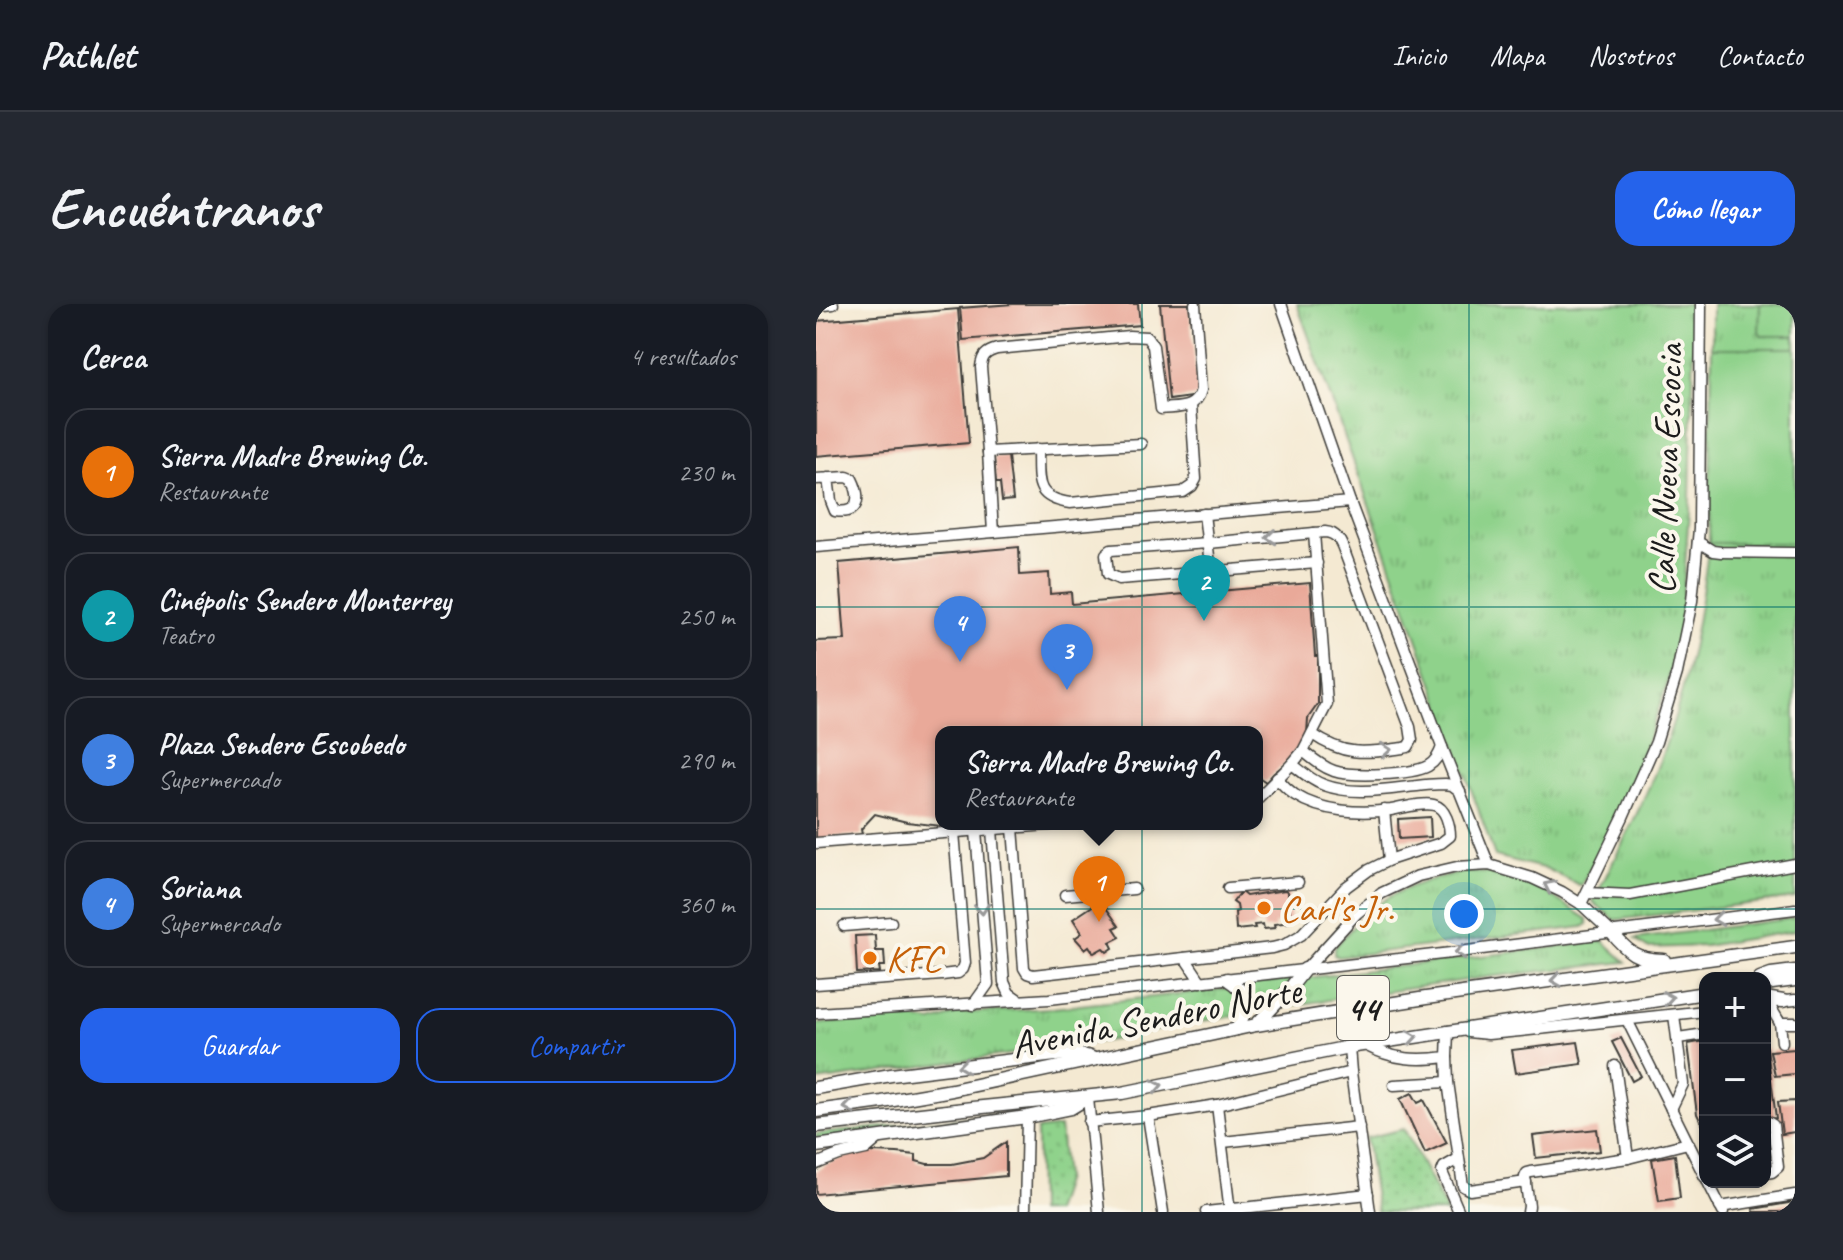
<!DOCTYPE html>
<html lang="es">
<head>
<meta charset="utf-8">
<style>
	:root { --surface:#171b24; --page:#242831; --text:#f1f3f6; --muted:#9ea1a6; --line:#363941; --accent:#2563eb }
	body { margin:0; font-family:Caveat,sans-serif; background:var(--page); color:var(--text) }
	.controls { position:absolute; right:24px; bottom:24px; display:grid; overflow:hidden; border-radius:16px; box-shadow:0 2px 6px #0004 }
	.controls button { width:72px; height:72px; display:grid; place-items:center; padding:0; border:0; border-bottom:2px solid var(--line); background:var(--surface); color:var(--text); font:40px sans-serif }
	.you { position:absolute; left:648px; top:610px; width:28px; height:28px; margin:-20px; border:6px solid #fff; border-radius:50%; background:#1a73e8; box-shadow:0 0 0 12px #1a73e833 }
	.badge { display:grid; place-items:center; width:52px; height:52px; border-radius:50%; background:var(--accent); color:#fff; font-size:26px; font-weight:700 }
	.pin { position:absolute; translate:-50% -66px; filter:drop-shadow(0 2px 4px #0008) }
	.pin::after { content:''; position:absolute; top:42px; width:28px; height:24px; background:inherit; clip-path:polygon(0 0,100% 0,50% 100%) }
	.popup { position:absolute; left:119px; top:422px; width:328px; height:104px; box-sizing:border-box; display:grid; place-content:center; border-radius:16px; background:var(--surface); filter:drop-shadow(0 2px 6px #0005); font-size:26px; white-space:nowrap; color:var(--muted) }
	.popup b { font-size:30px; color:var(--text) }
	.popup::after { content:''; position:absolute; left:50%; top:100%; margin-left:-16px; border:16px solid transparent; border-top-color:var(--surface) }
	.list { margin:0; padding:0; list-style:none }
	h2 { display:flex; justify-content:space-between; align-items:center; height:104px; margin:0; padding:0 32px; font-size:34px }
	h2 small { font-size:26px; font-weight:400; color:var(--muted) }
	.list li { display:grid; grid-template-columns:52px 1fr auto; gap:24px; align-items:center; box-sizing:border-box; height:128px; margin:0 16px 16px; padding:0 16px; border:2px solid var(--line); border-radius:24px }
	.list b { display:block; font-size:30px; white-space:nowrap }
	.list p { margin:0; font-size:26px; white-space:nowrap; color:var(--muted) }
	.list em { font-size:26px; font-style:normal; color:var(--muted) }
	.actions { display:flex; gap:16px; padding:24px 32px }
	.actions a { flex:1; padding:18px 0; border:2px solid var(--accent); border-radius:24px; text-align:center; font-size:28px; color:var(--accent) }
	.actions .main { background:var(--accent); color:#fff }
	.icon { flex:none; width:44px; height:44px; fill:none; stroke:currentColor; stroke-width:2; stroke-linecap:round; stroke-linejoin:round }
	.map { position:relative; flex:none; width:979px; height:908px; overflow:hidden; border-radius:24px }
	header { display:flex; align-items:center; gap:48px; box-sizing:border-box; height:112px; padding:0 40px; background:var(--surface); border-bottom:2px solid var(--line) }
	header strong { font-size:38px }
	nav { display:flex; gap:44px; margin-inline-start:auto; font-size:28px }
	.intro { display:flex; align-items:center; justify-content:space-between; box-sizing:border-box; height:192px; padding:0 48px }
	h1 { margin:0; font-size:56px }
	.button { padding:20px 36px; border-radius:24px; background:var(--accent); color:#fff; font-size:28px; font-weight:700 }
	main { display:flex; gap:48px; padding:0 48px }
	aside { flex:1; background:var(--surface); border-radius:24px; box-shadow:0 2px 6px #0004 }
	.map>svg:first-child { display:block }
	.grass { fill:url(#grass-tufts); stroke:#567754; stroke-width:2 }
	.park { fill:url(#park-dots); stroke:#567754; stroke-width:2 }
	.garden { fill:#8fd28b; stroke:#567754; stroke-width:2 }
	.building { fill:#e9a999 }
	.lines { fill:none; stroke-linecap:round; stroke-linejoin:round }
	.minor-casing { stroke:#3c3b37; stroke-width:13 }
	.major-casing { stroke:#3c3b37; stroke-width:15 }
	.minor { stroke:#fff; stroke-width:10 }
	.major { stroke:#fff; stroke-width:12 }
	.oneway { stroke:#999 }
	.grid { fill:none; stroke:#0f766e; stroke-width:2; stroke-opacity:0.55 }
	.food-dot { fill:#e8710a; stroke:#fbf7ec; stroke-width:3 }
	.labels { text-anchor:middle; stroke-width:8; stroke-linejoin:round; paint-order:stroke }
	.shield { fill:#fbf7ec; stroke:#5f5e5a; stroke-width:2 }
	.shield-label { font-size:36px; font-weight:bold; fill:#1c1c1c }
	.street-label { font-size:38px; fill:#1c1c1c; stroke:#fbf7ec }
	.food-label { font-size:38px; fill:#c56008; stroke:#fbf7ec; text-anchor:start }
</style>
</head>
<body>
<header>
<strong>Pathlet</strong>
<nav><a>Inicio</a><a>Mapa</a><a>Nosotros</a><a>Contacto</a></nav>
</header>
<div class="intro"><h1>Encuéntranos</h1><a class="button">Cómo llegar</a></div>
<main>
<aside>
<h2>Cerca<small>4 resultados</small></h2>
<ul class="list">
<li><span class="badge" style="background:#e8710a">1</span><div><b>Sierra Madre Brewing Co.</b><p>Restaurante</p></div><em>230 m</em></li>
<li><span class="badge" style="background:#0f9aa8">2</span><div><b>Cinépolis Sendero Monterrey</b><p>Teatro</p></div><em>250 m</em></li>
<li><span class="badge" style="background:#3f7fe0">3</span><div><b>Plaza Sendero Escobedo</b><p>Supermercado</p></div><em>290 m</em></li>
<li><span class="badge" style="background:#3f7fe0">4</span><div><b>Soriana</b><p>Supermercado</p></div><em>360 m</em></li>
</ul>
<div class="actions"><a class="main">Guardar</a><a>Compartir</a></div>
</aside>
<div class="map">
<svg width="979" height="908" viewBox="0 0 979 908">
	<defs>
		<pattern id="grass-tufts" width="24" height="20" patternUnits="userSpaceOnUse" patternTransform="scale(2)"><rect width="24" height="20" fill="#8fd28b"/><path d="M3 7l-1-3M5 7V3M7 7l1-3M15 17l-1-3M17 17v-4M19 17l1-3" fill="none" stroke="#7bb477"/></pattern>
		<pattern id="park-dots" width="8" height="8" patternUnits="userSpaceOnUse" patternTransform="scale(2)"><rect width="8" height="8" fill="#8fd28b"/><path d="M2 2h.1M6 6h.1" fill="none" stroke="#7bb477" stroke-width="1.8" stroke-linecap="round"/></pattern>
	</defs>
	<rect width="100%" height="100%" fill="#fbf7ec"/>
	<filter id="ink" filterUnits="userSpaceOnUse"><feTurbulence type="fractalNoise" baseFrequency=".0125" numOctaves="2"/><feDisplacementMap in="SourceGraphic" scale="16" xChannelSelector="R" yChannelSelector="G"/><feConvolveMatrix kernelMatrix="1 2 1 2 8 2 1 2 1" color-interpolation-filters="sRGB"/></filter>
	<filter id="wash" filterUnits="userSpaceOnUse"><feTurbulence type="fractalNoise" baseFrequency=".006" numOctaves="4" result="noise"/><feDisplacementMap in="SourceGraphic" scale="32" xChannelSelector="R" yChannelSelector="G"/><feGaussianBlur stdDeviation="1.8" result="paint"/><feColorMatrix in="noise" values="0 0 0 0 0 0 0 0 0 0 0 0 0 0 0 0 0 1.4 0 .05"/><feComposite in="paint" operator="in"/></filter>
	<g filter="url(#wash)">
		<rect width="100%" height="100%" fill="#f4e9d2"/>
		<!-- grass -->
		<g class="grass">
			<polygon points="481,0 879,0 874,192 865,318 852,378 826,452 796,524 765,582 731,565 679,552"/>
			<rect x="896" y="0" width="83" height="44"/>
			<path d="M893,239H979V594L799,616L777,598C804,543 834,489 853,431C874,369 885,304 893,239Z"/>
			<path d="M646,568L684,569L714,578L771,615L772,620L767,623L523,653L518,651V644C529,632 540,618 553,607C579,585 613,575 646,568Z"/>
			<polygon points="979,614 979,627 889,642 831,644 819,635"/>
			<polygon points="787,637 810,658 672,673 465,703 490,674"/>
			<path d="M477,676C464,690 454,702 436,708L434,679Z"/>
			<path d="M416,684C425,693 426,700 420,712L377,718L303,735L0,777V720L87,713L116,718L143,709L237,704Z"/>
			<polygon points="198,809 0,836 0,830"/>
		</g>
		<!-- park -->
		<g class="park">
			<polygon points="244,823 249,874 238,908 222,908 221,826"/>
			<polygon points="588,825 631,908 561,908 550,834"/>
		</g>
		<!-- garden -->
		<g class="garden">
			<polygon points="944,0 979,0 979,32 945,32 943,28"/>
			<polygon points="896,44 979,44 979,239 893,239"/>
		</g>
		<g id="blocks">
			<!-- building -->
			<g class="building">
				<polygon points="197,0 322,0 324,21 147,36 144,4"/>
				<polygon points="344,0 373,0 382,92 353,96"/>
				<polygon points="142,5 153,139 0,152 0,17"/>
				<polygon points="192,152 197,196 186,197 184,179 180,179 178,153"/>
				<polygon points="203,243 204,271 233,269 234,290 255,288 256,300 494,279 499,352 502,352 502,400 492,414 491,430 486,440 470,459 458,469 450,478 441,472 441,428 125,428 125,522 91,518 59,510 45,525 46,531 13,533 0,538 0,337 29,336 23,259"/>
				<polygon points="614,513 615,533 583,535 582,515"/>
				<polygon points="469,586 472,588 475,618 458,620 459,624 448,625 447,620 438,621 439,624 420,626 419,608 422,607 421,601 417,598 425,588 430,592"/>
				<polygon points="278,601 282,606 288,601 303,622 298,624 304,633 294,638 297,644 291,648 287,644 278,649 273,642 269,645 259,634 266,629 257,615"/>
				<polygon points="59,631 60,647 68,647 69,662 63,662 64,668 41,669 39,632"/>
				<polygon points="805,734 825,772 816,777 796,738"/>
				<polygon points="889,737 889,820 886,820 881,810 872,740"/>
				<polygon points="762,738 766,760 700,769 696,746"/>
				<polygon points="951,744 960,814 949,815 949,745"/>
				<polygon points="979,745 979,770 959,772 954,747"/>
				<polygon points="596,789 602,799 608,796 631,839 609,849 584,795"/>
				<polygon points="979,797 979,828 966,830 962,798"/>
				<polygon points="781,825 784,847 720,854 717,832"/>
				<polygon points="190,838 190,872 0,890 0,867 10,861 34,851 56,848 81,849 100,851 100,857 111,860 136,860 167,854"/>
				<polygon points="859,851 864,894 843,897 836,855"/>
				<polygon points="979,898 979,908 938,908 937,905"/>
			</g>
		</g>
	</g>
	<g filter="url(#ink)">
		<use href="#blocks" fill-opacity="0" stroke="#3c3b37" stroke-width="2"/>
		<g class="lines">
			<!-- minor casing -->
			<g class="minor-casing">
				<g id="minor">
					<polyline points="465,0 534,198 626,443 673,561"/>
					<polyline points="0,2 17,0"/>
					<path d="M325,140L172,148L165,63C166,52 170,48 181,45L313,32L331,33L337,42L345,105C362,103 380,106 385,86L379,0"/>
					<path d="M222,145C223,176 217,194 254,199L367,188L376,182L380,175L375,101"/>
					<polyline points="172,148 177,228"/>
					<path d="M0,175L31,173L36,175C45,193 44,211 19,207L15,197L12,174"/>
					<polyline points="388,210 395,269"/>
					<polyline points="882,238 897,247 905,248 979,249"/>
					<polyline points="0,243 534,198"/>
					<path d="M496,430C529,453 549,449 587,444L592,443L596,436L594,423L530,252C526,241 523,229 509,228L392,239L295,246L290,250L292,270L303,275L501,259"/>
					<path d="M487,447C497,455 506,463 518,467C536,473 595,471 612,462C620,457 623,451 626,443"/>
					<path d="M476,460C486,468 496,477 508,481C546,495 590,480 629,480L636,481L644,487"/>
					<polyline points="441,495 476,460 487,447 511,400 498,229"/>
					<polyline points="568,506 573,556"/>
					<path d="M197,524L208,664L211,669L217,671L456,644L468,641L485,631L530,583L553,566L573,556L625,539L634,532C634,522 630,504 618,501C606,498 588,504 575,506C544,510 506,508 479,491C472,486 466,480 461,474"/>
					<polyline points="176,526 188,678 193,689 203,696"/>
					<polyline points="0,539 244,520"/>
					<polyline points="412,584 482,578"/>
					<polyline points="771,589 814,591 979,560"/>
					<polyline points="249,591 318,585"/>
					<polyline points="765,600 807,513 840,438 861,369 876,297 883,225 885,0"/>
					<polyline points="28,622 75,618"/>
					<polyline points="369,654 385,678"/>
					<polyline points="490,665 541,609 566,589 602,572 641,563 673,561 716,574 746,588 765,600 795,628"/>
					<polyline points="0,680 126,671 142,669 147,665 149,659 138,528"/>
					<polyline points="959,698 979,696"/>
					<polyline points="952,699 964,719"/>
					<polyline points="157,701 172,680 160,527"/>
					<polyline points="0,709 233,695 635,649 979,605"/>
					<polyline points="811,716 889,873"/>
					<polyline points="652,728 672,730 704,727 889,707"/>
					<polyline points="862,734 889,730"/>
					<polyline points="966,738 964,719 979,719"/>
					<path d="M549,741C578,756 600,757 631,753L632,727"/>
					<polyline points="533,743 535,768 554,908"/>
					<polyline points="631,753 632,778 647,882 654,886 710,878"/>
					<polyline points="799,762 812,854"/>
					<polyline points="578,781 632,778"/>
					<polyline points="272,794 283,908"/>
					<polyline points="401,801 414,908"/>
					<polyline points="855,805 867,780 858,711"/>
					<polyline points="332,812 347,908"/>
					<polyline points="949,816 957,821 962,863 956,868 949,869"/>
					<polyline points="273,818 332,812 401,801 535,768"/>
					<polyline points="407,838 543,823"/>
					<polyline points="642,855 628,863 626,868 643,908"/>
					<polyline points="949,855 950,855"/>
					<polyline points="0,860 23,851 50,845 64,833"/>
					<polyline points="892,878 907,908"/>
					<polyline points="904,903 979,891"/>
					<polyline points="209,908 211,813"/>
					<polyline points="390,908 552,890"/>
					<polyline points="712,908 713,902 709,873 711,869 715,868 812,854 872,839"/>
				</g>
			</g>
			<!-- major casing -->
			<g class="major-casing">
				<g id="major">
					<path d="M795,628C812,648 820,656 848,656"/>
					<polyline points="944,674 955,670 979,667"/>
					<path d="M411,675C434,690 434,701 421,725"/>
					<polyline points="949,680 979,676"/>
					<polyline points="949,694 967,697"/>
					<polyline points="441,720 471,688 489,665"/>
					<path d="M0,784L75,771L239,751C252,750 264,749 276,754"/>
					<polyline points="0,807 66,798 136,786 440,721 610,694 979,643"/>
					<polyline points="0,822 157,804 306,789 533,743 889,689"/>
					<polyline points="0,842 211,813 255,804 268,796"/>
				</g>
			</g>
			<!-- minor -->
			<use href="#minor" class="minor"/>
			<!-- major -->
			<use href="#major" class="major"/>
		</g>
		<!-- one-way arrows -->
		<defs><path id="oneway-chevron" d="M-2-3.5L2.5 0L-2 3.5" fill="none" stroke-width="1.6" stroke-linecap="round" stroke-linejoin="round" transform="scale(2)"/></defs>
		<g class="oneway">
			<use href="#oneway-chevron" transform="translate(455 233) rotate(174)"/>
			<use href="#oneway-chevron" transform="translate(570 446) rotate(-5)"/>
			<use href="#oneway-chevron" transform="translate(733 582) rotate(-154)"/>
			<use href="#oneway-chevron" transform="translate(166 605) rotate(85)"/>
			<use href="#oneway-chevron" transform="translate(902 615) rotate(173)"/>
			<use href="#oneway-chevron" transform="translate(644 648) rotate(173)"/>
			<use href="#oneway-chevron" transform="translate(740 676) rotate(172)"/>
			<use href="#oneway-chevron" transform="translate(852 694) rotate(-9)"/>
			<use href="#oneway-chevron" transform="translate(596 733) rotate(-9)"/>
			<use href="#oneway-chevron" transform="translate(147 762) rotate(173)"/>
			<use href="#oneway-chevron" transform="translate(341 782) rotate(-11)"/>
			<use href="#oneway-chevron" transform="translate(33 803) rotate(172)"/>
		</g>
	</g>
	<!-- grid -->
	<path class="grid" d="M326,0V908M653,0V908M0,303H979M0,605H979"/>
	<!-- markers -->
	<g class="food-dot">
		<circle cx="448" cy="604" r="8"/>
		<circle cx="54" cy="654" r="8"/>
	</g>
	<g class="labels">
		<!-- shield labels -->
		<rect class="shield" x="521" y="672" width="52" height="64" rx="6"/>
		<g class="shield-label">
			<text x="547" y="717">44</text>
		</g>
		<!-- street labels -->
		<g class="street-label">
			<text transform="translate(849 165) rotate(-88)" y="13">Calle Nueva Escocia</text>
			<text transform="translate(340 713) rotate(-11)" y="13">Avenida Sendero Norte</text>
		</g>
		<!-- food labels -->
		<g class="food-label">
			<text x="464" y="617">Carl's Jr.</text>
			<text x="70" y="667">KFC</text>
		</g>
	</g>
</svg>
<div class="controls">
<button>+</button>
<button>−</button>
<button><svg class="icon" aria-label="layers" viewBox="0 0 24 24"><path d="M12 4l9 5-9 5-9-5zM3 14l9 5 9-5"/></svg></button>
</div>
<div class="you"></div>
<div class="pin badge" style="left:283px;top:618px;background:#e8710a">1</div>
<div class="popup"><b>Sierra Madre Brewing Co.</b>Restaurante</div>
<div class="pin badge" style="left:388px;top:317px;background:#0f9aa8">2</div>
<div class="pin badge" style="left:251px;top:386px;background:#3f7fe0">3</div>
<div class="pin badge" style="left:144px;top:358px;background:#3f7fe0">4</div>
</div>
</main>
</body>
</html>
